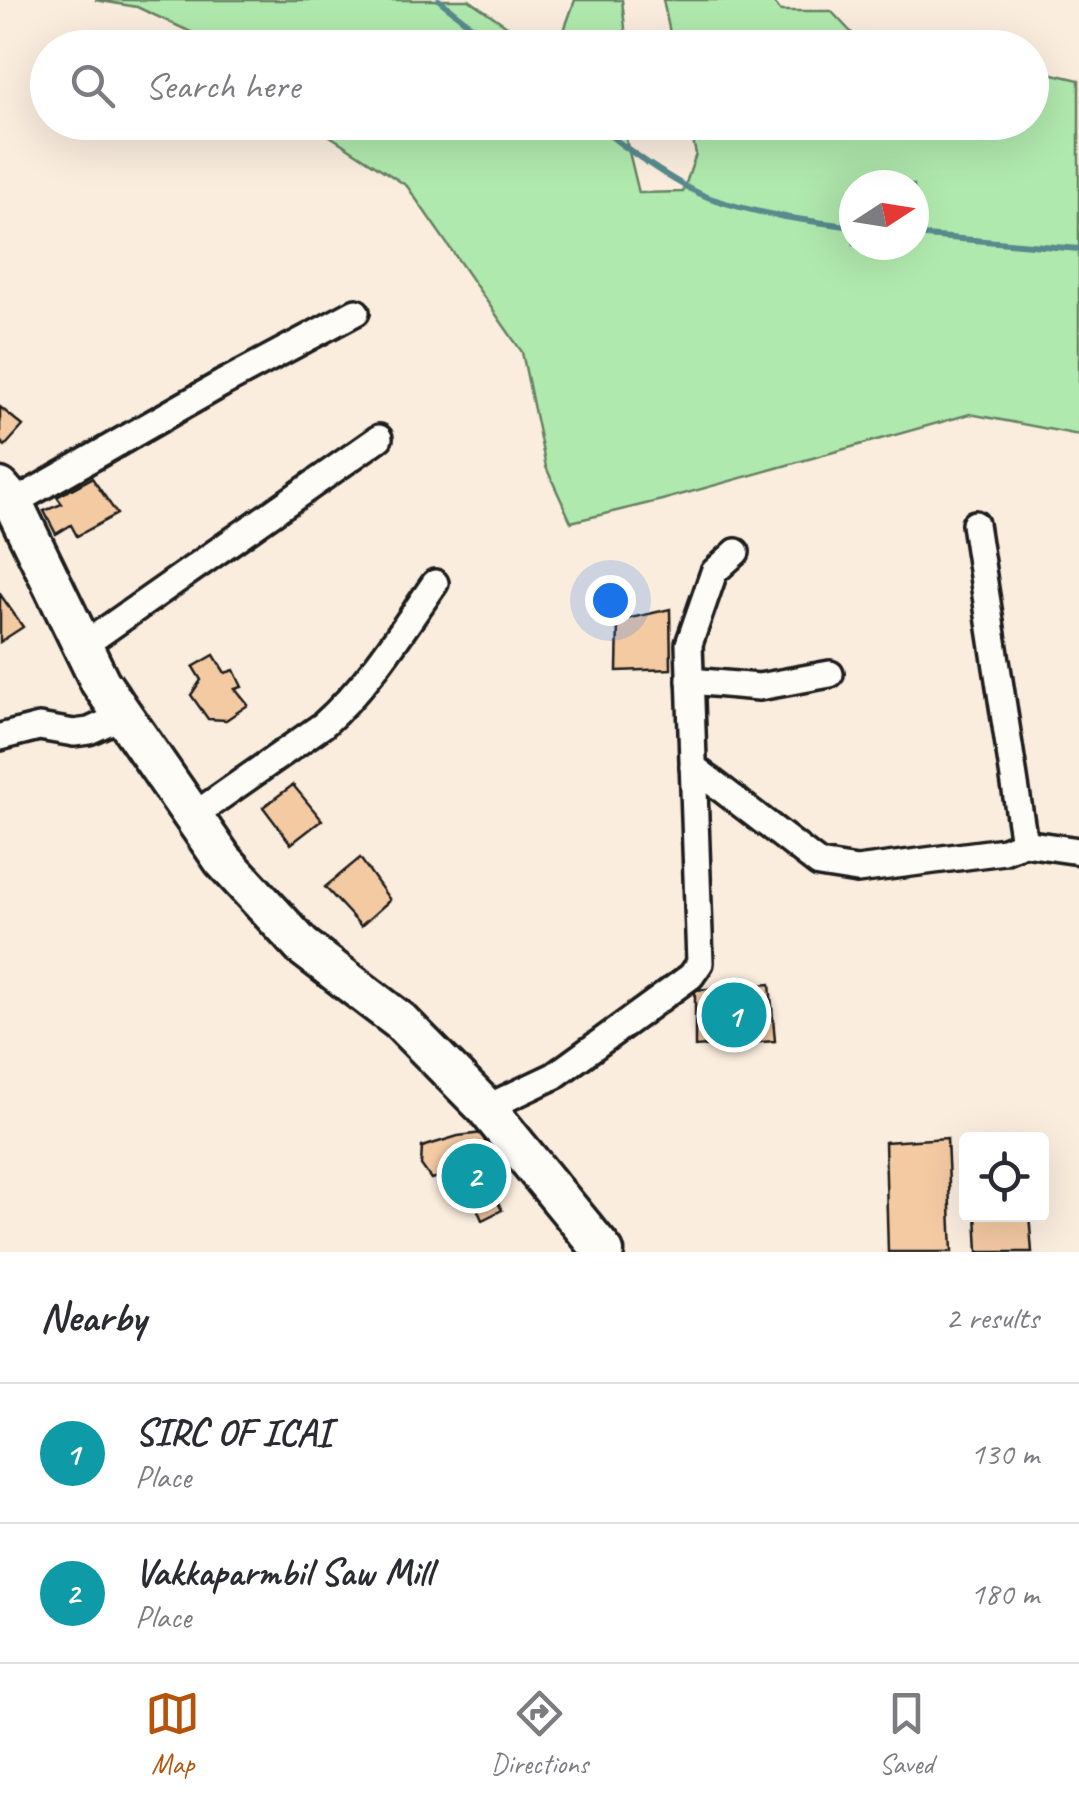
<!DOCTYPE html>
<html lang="en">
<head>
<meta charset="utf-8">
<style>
	:root { --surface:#fff; --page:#f7f7f7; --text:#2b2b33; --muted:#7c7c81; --line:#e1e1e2; --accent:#b45309 }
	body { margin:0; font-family:Caveat,sans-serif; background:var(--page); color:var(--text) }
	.controls { position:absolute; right:30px; bottom:30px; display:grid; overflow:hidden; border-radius:10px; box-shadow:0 10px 40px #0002 }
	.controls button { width:90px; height:90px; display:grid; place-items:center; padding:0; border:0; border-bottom:2px solid var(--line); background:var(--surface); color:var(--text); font:50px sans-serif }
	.compass { position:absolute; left:839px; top:170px; width:90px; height:90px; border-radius:50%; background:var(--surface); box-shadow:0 10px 40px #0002; rotate:78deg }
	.you { position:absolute; left:610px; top:600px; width:35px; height:35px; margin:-25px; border:8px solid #fff; border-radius:50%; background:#1a73e8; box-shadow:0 0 0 15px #1a73e833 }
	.badge { display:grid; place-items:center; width:65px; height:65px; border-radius:50%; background:var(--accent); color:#fff; font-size:32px; font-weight:700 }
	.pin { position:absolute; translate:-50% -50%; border:5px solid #fff; box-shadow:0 2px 10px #0006 }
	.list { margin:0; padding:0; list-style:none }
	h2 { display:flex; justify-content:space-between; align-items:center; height:130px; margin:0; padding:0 40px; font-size:42px }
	h2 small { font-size:32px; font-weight:400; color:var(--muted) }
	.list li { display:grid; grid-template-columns:65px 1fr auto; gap:30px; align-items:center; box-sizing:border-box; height:140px; padding:0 40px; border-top:2px solid var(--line) }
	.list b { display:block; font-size:38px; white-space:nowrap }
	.list p { margin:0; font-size:32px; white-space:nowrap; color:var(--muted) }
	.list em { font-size:32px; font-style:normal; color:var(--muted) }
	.icon { flex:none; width:55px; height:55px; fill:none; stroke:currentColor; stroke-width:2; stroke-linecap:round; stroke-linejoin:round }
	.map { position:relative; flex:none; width:1079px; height:1252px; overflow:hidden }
	.search { position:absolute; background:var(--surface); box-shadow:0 10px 40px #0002; left:30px; right:30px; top:30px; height:110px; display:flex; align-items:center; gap:25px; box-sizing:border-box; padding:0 35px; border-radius:55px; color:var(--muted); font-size:38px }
	.sheet { height:410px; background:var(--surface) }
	nav { display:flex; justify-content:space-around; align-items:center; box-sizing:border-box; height:140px; border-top:2px solid var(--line); background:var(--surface); font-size:28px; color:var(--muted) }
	nav a { display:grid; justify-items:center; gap:5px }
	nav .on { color:var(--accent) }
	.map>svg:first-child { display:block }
	.green { fill:#b0e9ad; stroke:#668264; stroke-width:2.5; fill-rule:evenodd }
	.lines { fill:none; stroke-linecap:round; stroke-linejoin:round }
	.stream { stroke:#598a8e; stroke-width:6 }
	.building { fill:#f4caa3; stroke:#1c1c1c; stroke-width:2.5 }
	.minor-casing { stroke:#1c1c1c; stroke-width:32 }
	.secondary-casing { stroke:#1c1c1c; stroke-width:45 }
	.minor { stroke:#fdfcf7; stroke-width:25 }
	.secondary { stroke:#fdfcf7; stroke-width:38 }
</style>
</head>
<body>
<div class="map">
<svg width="1079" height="1252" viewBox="0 0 1079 1252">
	<rect width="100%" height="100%" fill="#faedde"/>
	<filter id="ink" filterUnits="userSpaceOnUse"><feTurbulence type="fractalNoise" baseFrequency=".01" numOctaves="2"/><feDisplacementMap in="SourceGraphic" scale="20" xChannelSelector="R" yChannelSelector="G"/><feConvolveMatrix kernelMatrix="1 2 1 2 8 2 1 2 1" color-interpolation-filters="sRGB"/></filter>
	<g filter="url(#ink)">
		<!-- green -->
		<g class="green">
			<polygon points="95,0 469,0 538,47 223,47 137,7"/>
			<polygon points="575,0 622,0 627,47 558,47"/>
			<polygon points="663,0 771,0 781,11 831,11 865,47 673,47"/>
			<path d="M1032,69L1079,80V435L970,414L662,500L571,522L546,467L522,352L407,186L310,123H622L639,193L683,192L696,154L689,123L1032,122ZM914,185V245H854V185Z"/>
		</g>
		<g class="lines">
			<!-- stream -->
			<g class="stream">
				<polyline points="439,0 499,48"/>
				<path d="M593,122C622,146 676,185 710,198C755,214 807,221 854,227"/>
				<polyline points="914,235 1079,249"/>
			</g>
		</g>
		<!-- building -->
		<g class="building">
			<polygon points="0,407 23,426 5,446 0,441"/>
			<polygon points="92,478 117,514 77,536 71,525 56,534 44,511 62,504 57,497"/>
			<polygon points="0,594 23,627 0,642"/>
			<polygon points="670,609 671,669 617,671 618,621"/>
			<polygon points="214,655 225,673 234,670 242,687 235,689 248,705 226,720 208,719 191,695 201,680 193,667"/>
			<polygon points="293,785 322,820 291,844 263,807"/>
			<polygon points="360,858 390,900 361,926 325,887"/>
			<polygon points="770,984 775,1041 695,1047 695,990"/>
			<polygon points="483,1133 490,1164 479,1168 502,1210 482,1220 462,1172 431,1179 421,1165 422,1147 458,1136"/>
			<polygon points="947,1138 952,1252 888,1252 885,1142"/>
			<polygon points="976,1214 1029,1214 1032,1252 978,1252"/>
		</g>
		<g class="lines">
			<!-- minor casing -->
			<g class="minor-casing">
				<g id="minor">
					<polyline points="13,503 223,383 356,312"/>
					<polyline points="975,524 1024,843"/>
					<polyline points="83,642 94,638 379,438"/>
					<polyline points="690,681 759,687 830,674"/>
					<polyline points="0,737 39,727 74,733 89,731 124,715"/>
					<polyline points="693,767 819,864 857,870 1004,851 1024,843 1079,851"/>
					<path d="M193,816L323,725C369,684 400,633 435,583"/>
					<polyline points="486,1108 554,1076 691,976 700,963 689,644 714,572 736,552"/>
				</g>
			</g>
			<!-- secondary casing -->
			<g class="secondary-casing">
				<polyline id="secondary" points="0,488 13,503 100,682 223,860 302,946 400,1021 486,1108 604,1252"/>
			</g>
			<!-- minor -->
			<use href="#minor" class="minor"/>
			<!-- secondary -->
			<use href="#secondary" class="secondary"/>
		</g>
	</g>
</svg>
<div class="controls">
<button><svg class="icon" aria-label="locate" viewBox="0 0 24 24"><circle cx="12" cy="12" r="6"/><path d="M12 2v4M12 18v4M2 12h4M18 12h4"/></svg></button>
</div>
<svg class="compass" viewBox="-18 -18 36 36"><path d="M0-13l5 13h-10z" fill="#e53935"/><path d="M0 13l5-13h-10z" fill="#7c7c81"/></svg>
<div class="you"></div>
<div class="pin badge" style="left:734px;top:1015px;background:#0f9aa8">1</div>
<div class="pin badge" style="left:474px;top:1176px;background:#0f9aa8">2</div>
<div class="search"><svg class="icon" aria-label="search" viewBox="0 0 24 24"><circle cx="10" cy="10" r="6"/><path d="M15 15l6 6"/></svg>Search here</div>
</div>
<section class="sheet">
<h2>Nearby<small>2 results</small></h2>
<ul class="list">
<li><span class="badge" style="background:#0f9aa8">1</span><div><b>SIRC OF ICAI</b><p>Place</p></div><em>130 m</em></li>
<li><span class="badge" style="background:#0f9aa8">2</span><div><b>Vakkaparmbil Saw Mill</b><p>Place</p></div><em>180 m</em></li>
</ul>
</section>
<nav>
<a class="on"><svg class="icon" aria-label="map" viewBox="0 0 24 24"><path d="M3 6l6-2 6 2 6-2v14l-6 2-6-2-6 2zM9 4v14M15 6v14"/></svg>Map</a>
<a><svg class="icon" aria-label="directions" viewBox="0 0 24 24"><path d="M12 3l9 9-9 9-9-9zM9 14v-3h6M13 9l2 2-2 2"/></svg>Directions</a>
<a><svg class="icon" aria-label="saved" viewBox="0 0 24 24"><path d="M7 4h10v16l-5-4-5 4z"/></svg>Saved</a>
</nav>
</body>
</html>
